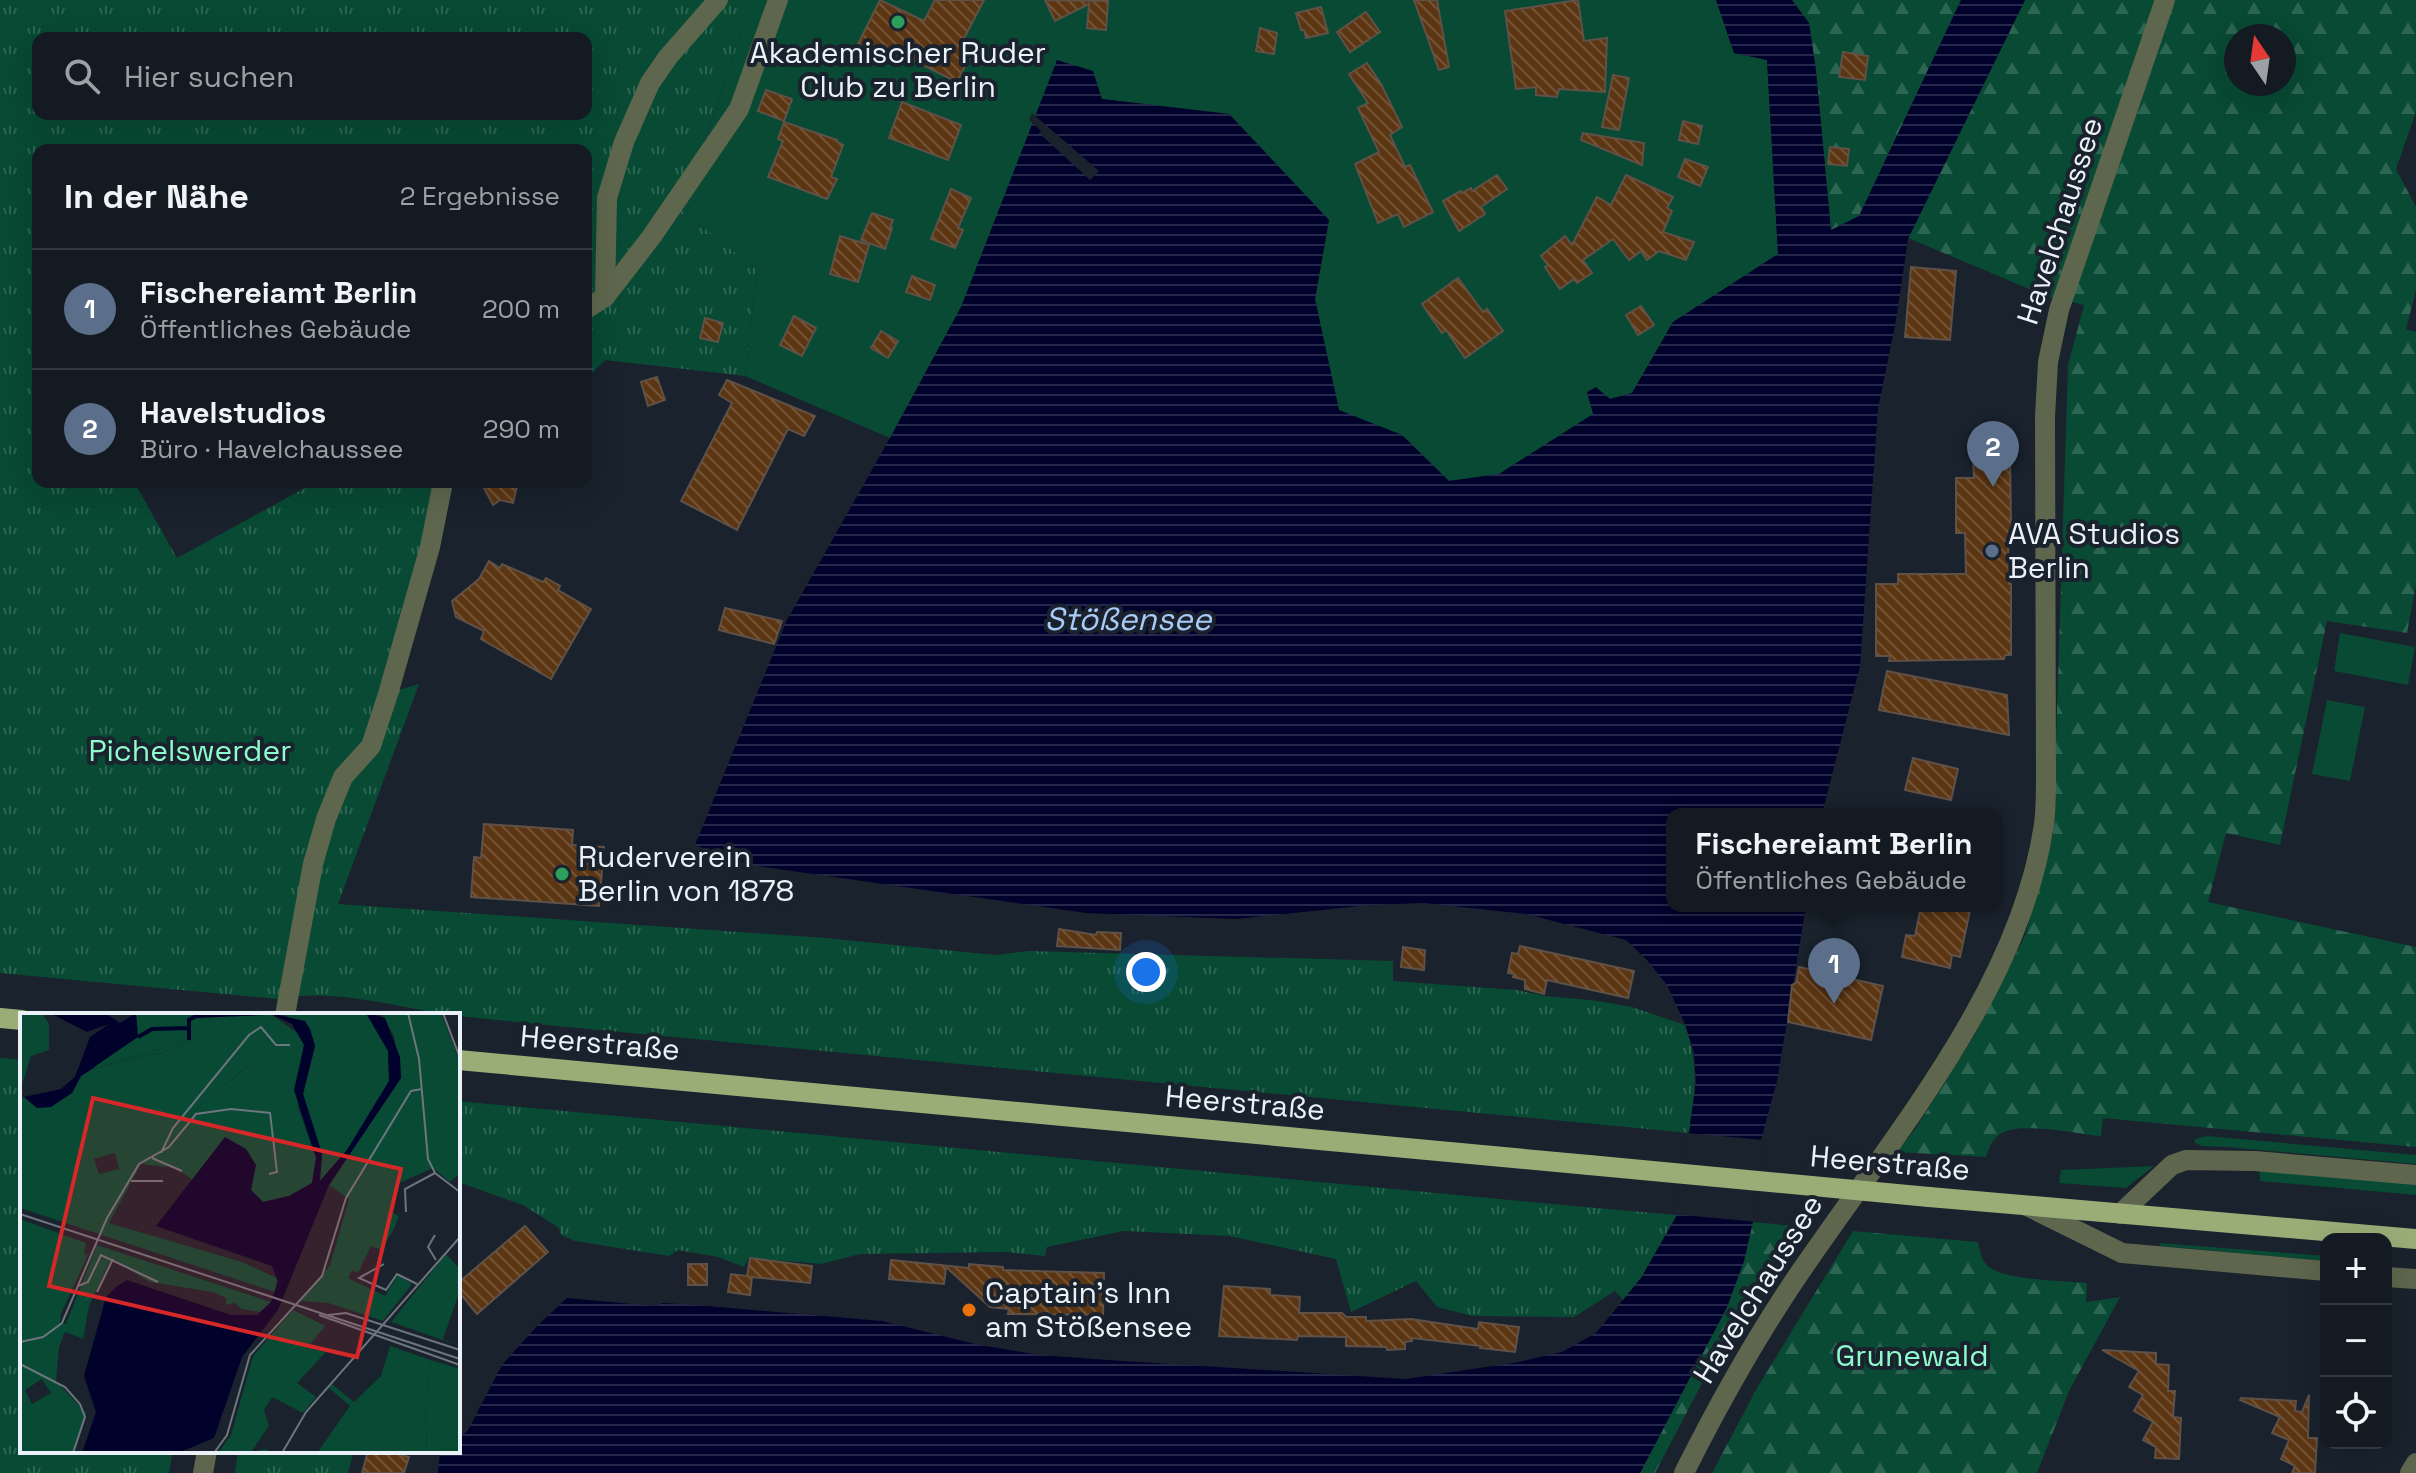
<!DOCTYPE html>
<html lang="de">
<head>
<meta charset="utf-8">
<style>
	:root { --surface:#131a22; --page:#1c232a; --text:#f1f3f6; --muted:#9da1a5; --line:#323840; --accent:#ccb939 }
	body { margin:0; font-family:"Space Grotesk",sans-serif; background:var(--page); color:var(--text) }
	.controls { position:absolute; right:24px; bottom:24px; display:grid; overflow:hidden; border-radius:16px; box-shadow:0 8px 32px #0002 }
	.controls button { width:72px; height:72px; display:grid; place-items:center; padding:0; border:0; border-bottom:2px solid var(--line); background:var(--surface); color:var(--text); font:40px sans-serif }
	.compass { position:absolute; left:2224px; top:24px; width:72px; height:72px; border-radius:50%; background:var(--surface); box-shadow:0 8px 32px #0002; rotate:347deg }
	.you { position:absolute; left:1146px; top:972px; width:28px; height:28px; margin:-20px; border:6px solid #fff; border-radius:50%; background:#1a73e8; box-shadow:0 0 0 12px #1a73e833 }
	.badge { display:grid; place-items:center; width:52px; height:52px; border-radius:50%; background:var(--accent); color:#fff; font-size:26px; font-weight:700 }
	.pin { position:absolute; translate:-50% -66px; filter:drop-shadow(0 2px 4px #0008) }
	.pin::after { content:''; position:absolute; top:42px; width:28px; height:24px; background:inherit; clip-path:polygon(0 0,100% 0,50% 100%) }
	.popup { position:absolute; left:1666px; top:808px; width:336px; height:104px; box-sizing:border-box; display:grid; place-content:center; border-radius:16px; background:var(--surface); filter:drop-shadow(0 2px 6px #0005); font-size:26px; white-space:nowrap; color:var(--muted) }
	.popup b { font-size:30px; color:var(--text) }
	.popup::after { content:''; position:absolute; left:50%; top:100%; margin-left:-16px; border:16px solid transparent; border-top-color:var(--surface) }
	.list { margin:0; padding:0; list-style:none }
	h2 { display:flex; justify-content:space-between; align-items:center; height:104px; margin:0; padding:0 32px; font-size:34px }
	h2 small { font-size:26px; font-weight:400; color:var(--muted) }
	.list li { display:grid; grid-template-columns:52px 1fr auto; gap:24px; align-items:center; box-sizing:border-box; height:120px; padding:0 32px; border-top:2px solid var(--line) }
	.list b { display:block; font-size:30px; white-space:nowrap }
	.list p { margin:0; font-size:26px; white-space:nowrap; color:var(--muted) }
	.list em { font-size:26px; font-style:normal; color:var(--muted) }
	.icon { flex:none; width:44px; height:44px; fill:none; stroke:currentColor; stroke-width:2; stroke-linecap:round; stroke-linejoin:round }
	.map { position:relative; flex:none; width:2416px; height:1473px; overflow:hidden }
	.search { position:absolute; background:var(--surface); box-shadow:0 8px 32px #0002; left:32px; top:32px; width:560px; height:88px; display:flex; align-items:center; gap:20px; box-sizing:border-box; padding:0 28px; border-radius:16px; color:var(--muted); font-size:30px }
	.panel { position:absolute; background:var(--surface); box-shadow:0 8px 32px #0002; left:32px; top:144px; width:560px; height:344px; border-radius:16px }
	.map>svg:first-child { display:block }
	.green { fill:#084a34 }
	.forest { fill:url(#forest-firs); fill-rule:evenodd }
	.park { fill:url(#park-tufts); fill-rule:evenodd }
	.water { fill:url(#water-rules) }
	.pier { fill:#19222d }
	.building { fill:url(#building-back-hatch); stroke:#5f5147; stroke-width:2 }
	.lines { fill:none; stroke-linecap:round; stroke-linejoin:round }
	.minor { stroke:#5e674d; stroke-width:20 }
	.major { stroke:#9aad77; stroke-width:20 }
	.major-bridge { stroke:#9aad77; stroke-width:20 }
	.leisure-dot { fill:#2e9e5b; stroke:#19222d; stroke-width:3 }
	.service-dot { fill:#5c6f8a; stroke:#19222d; stroke-width:3 }
	.food-dot { fill:#e8710a; stroke:#19222d; stroke-width:3 }
	.labels { text-anchor:middle; stroke-width:8; stroke-linejoin:round; paint-order:stroke }
	.poi-label { font-size:30px; fill:#ebf1f8; stroke:#19222d; text-anchor:start }
	.street-label { font-size:30px; fill:#ebf1f8; stroke:#19222d }
	.park-label { font-size:30px; fill:#8efbcc; stroke:#19222d }
	.water-label { font-size:32px; font-style:italic; fill:#a9c9f6; stroke:#19222d }
	.inset-river { fill:none; stroke:#00022c; stroke-width:4 }
	.inset-road { fill:none; stroke:#6d757e; stroke-width:2 }
	.view { fill:#d62828; fill-opacity:0.15; stroke:#d62828; stroke-width:4 }
	.inset-edge { fill:none; stroke:#ebf1f8; stroke-width:4 }
</style>
</head>
<body>
<div class="map">
<svg width="2416" height="1473" viewBox="0 0 2416 1473">
	<defs>
		<pattern id="forest-firs" width="22" height="20" patternUnits="userSpaceOnUse" patternTransform="scale(2)"><rect width="22" height="20" fill="#084a34"/><path d="M5 1l3.5 6h-7zM16 11l3.5 6h-7z" fill="#2c6552"/></pattern>
		<pattern id="park-tufts" width="24" height="20" patternUnits="userSpaceOnUse" patternTransform="scale(2)"><rect width="24" height="20" fill="#084a34"/><path d="M3 7l-1-3M5 7V3M7 7l1-3M15 17l-1-3M17 17v-4M19 17l1-3" fill="none" stroke="#2c6552"/></pattern>
		<pattern id="water-rules" width="6" height="5" patternUnits="userSpaceOnUse" patternTransform="scale(2)"><rect width="6" height="5" fill="#00022c"/><path d="M0 2.5h6" fill="none" stroke="#25274b"/></pattern>
		<pattern id="building-back-hatch" width="6" height="6" patternUnits="userSpaceOnUse" patternTransform="scale(2)"><rect width="6" height="6" fill="#5c3613"/><path d="M-1 5l2 2M0 0l6 6M5-1l2 2" fill="none" stroke="#745436"/></pattern>
	</defs>
	<rect width="100%" height="100%" fill="#19222d"/>
	<!-- green -->
	<g class="green">
		<polygon points="753,0 1716,0 1734,53 1767,60 1778,254 1673,322 1632,393 1610,399 1596,388 1587,393 1594,414 1499,474 1449,481 1402,435 1339,411 1315,299 1329,220 1229,114 1102,99 961,307 890,438 745,376 757,270 681,210"/>
		<polygon points="2340,633 2415,647 2408,685 2334,671"/>
		<polygon points="2327,700 2365,707 2350,781 2312,774"/>
		<polygon points="2207,1136 2416,1155 2416,1164 2227,1147 2203,1146 2195,1143 2195,1139"/>
		<polygon points="2154,1166 2126,1188 2059,1183 2061,1170"/>
		<polygon points="2259,1169 2416,1183 2416,1195 2260,1181"/>
		<polygon points="2159,1243 2326,1256 2326,1261 2161,1246"/>
	</g>
	<!-- forest -->
	<g class="forest">
		<polygon points="1792,0 1961,0 1859,216 1831,231 1816,71 1809,23"/>
		<path d="M2025,0H2416V112L2396,169L2416,207V290L2406,329L2416,332V585L2407,633L2327,621L2280,845L2226,833L2208,902L2416,947V1147L2103,1118L2101,1136C2077,1134 2017,1120 1999,1135C1991,1141 1989,1149 1986,1157L1897,1152L1916,1128L1974,1036L2025,936L2053,834L2068,365L2084,305L2046,296L1908,238ZM2236,36H2284V84H2236Z"/>
		<polygon points="1753,1222 1795,1226 1710,1368 1655,1473 1640,1473 1727,1307 1744,1261"/>
		<path d="M1853,1231L1978,1242C1980,1252 1982,1264 1992,1269C2010,1280 2064,1281 2087,1283L2086,1302L2120,1297L2069,1391L2037,1473H1712L1757,1388Z"/>
	</g>
	<!-- park -->
	<g class="park">
		<path d="M0,0H753L681,210L757,270L745,376L605,360L586,379V150H38V482H134L177,558L316,482H449L389,693L419,684L338,904L826,938L995,955L1030,951L1393,961V981L1517,990L1545,996L1598,1001L1632,1007L1685,1025C1699,1067 1695,1090 1690,1133L536,1024C501,1020 466,1018 431,1012C385,1003 324,989 278,999L0,973ZM38,38H586V114H38Z"/>
		<polygon points="0,1058 22,1060 22,1451 173,1451 169,1473 0,1473"/>
		<polygon points="458,1101 1585,1207 1677,1215 1641,1278 1623,1300 1615,1291 1574,1317 1473,1316 1437,1307 1416,1281 1351,1312 1336,1259 1229,1236 1124,1231 1047,1247 1045,1256 1005,1252 860,1254 821,1264 749,1258 744,1267 718,1257 678,1250 669,1256 575,1241 561,1235 559,1228 523,1205 458,1182"/>
		<polygon points="238,1451 354,1451 348,1473 235,1473"/>
	</g>
	<!-- water -->
	<polygon class="water" points="1716,0 1792,0 1809,23 1816,71 1831,230 1859,216 1961,0 2025,0 1908,239 1895,326 1878,408 1860,666 1822,814 1672,814 1672,906 1806,906 1777,1081 1761,1140 1753,1221 1744,1261 1727,1307 1640,1473 438,1473 440,1454 449,1455 451,1451 458,1451 458,1433 464,1434 468,1430 502,1365 538,1325 567,1298 655,1306 663,1303 695,1305 882,1321 975,1344 1039,1355 1123,1361 1406,1379 1519,1362 1562,1352 1596,1333 1641,1278 1677,1215 1696,1082 1694,1052 1685,1024 1667,985 1647,960 1626,940 1526,914 1424,903 1370,905 1236,919 1086,913 750,865 695,845 787,620 890,438 961,307 1057,60 1093,71 1102,99 1229,114 1329,220 1315,299 1339,410 1402,435 1449,481 1499,474 1593,414 1587,392 1596,387 1610,399 1632,393 1673,322 1778,254 1767,60 1734,53"/>
	<!-- pier -->
	<g class="pier">
		<polygon points="1032,113 1099,171 1090,180 1039,133 1041,131 1029,120"/>
		<polygon points="1686,1133 1765,1140 1757,1222 1673,1214"/>
	</g>
	<!-- building -->
	<g class="building">
		<polygon points="880,0 924,21 935,0 984,0 963,40 975,46 957,82 890,49 886,58 858,44"/>
		<polygon points="1045,0 1108,1 1106,30 1087,28 1089,4 1055,21"/>
		<polygon points="1414,0 1437,0 1449,67 1439,70"/>
		<polygon points="1578,0 1584,41 1607,38 1605,92 1559,89 1557,97 1536,95 1536,87 1516,89 1505,11"/>
		<polygon points="1321,7 1328,33 1306,38 1304,30 1301,30 1296,13"/>
		<polygon points="1366,12 1380,32 1350,52 1337,32"/>
		<polygon points="1260,28 1277,33 1274,54 1256,51"/>
		<polygon points="1843,52 1868,56 1865,80 1839,77"/>
		<polygon points="1367,63 1381,84 1402,127 1390,135 1405,167 1410,165 1433,212 1404,227 1398,214 1378,223 1355,164 1379,152 1358,108 1368,103 1349,74"/>
		<polygon points="1613,75 1629,78 1619,130 1602,127"/>
		<polygon points="766,90 792,99 784,121 758,111"/>
		<polygon points="902,102 961,125 948,160 889,138"/>
		<polygon points="1683,121 1702,126 1698,144 1679,140"/>
		<polygon points="784,122 837,140 836,141 843,145 831,177 837,179 827,199 768,177 783,141 778,139"/>
		<polygon points="1583,133 1644,143 1642,165 1581,140"/>
		<polygon points="1830,147 1849,149 1847,166 1828,164"/>
		<polygon points="1685,159 1708,167 1700,186 1678,177"/>
		<polygon points="1497,175 1507,189 1481,207 1485,214 1459,231 1443,201 1461,191 1462,193 1471,188 1472,191"/>
		<polygon points="1626,175 1673,197 1667,208 1672,211 1663,232 1694,242 1686,260 1659,251 1647,260 1641,251 1629,260 1613,239 1583,260 1592,273 1577,283 1574,279 1560,289 1545,267 1548,265 1541,256 1565,236 1572,245 1597,197 1611,205"/>
		<polygon points="951,189 971,198 958,228 963,230 955,248 931,239"/>
		<polygon points="872,213 893,220 890,227 892,228 885,249 861,240"/>
		<polygon points="840,236 869,245 858,282 830,274"/>
		<polygon points="1911,267 1956,271 1950,340 1905,337"/>
		<polygon points="912,276 935,285 930,300 906,292"/>
		<polygon points="1458,278 1483,312 1487,309 1503,331 1465,358 1446,330 1442,333 1422,304"/>
		<polygon points="1641,306 1654,325 1638,335 1626,315"/>
		<polygon points="794,316 816,328 802,356 780,345"/>
		<polygon points="705,318 723,323 718,342 700,338"/>
		<polygon points="881,331 898,341 888,358 871,348"/>
		<polygon points="657,377 665,400 648,406 641,382"/>
		<polygon points="727,380 815,416 804,436 788,429 737,530 681,501 732,403 719,395"/>
		<polygon points="1973,459 2010,459 2011,525 2010,544 2008,543 2009,584 2011,584 2011,655 2005,655 2004,659 1889,661 1890,656 1876,656 1876,584 1898,584 1898,574 1966,574 1965,533 1956,533 1956,478 1974,478"/>
		<polygon points="481,482 518,482 513,503 500,500 493,505"/>
		<polygon points="489,561 500,568 502,564 543,582 546,578 560,586 558,590 591,609 551,679 481,639 484,631 456,617 452,601 479,579"/>
		<polygon points="725,608 782,621 774,644 719,630"/>
		<polygon points="1887,671 2007,695 2009,735 1879,710"/>
		<polygon points="1913,758 1958,769 1951,800 1905,790"/>
		<polygon points="484,824 573,830 572,845 604,847 599,906 471,897 474,857 481,858"/>
		<polygon points="1921,906 1971,906 1960,957 1952,955 1950,968 1902,957 1906,935 1915,936"/>
		<polygon points="1059,929 1096,935 1097,932 1121,933 1120,950 1057,946"/>
		<polygon points="1520,946 1634,971 1628,998 1547,980 1544,994 1525,989 1525,980 1513,977 1514,974 1508,973 1512,953 1518,954"/>
		<polygon points="1403,947 1425,950 1424,970 1401,967"/>
		<polygon points="1799,967 1883,986 1871,1040 1788,1022 1792,985 1796,983"/>
		<polygon points="525,1226 548,1252 477,1314 458,1291 458,1283"/>
		<polygon points="750,1258 812,1266 810,1283 752,1277 750,1295 728,1292 731,1274 747,1276"/>
		<polygon points="891,1260 969,1268 969,1264 1003,1267 1003,1270 1104,1273 1103,1315 1008,1314 1009,1309 990,1307 946,1267 944,1284 889,1279"/>
		<rect x="688" y="1264" width="19" height="21"/>
		<polygon points="1224,1286 1270,1289 1270,1295 1300,1297 1299,1313 1342,1313 1346,1317 1366,1317 1366,1321 1411,1319 1478,1329 1479,1322 1519,1327 1515,1352 1480,1348 1481,1346 1412,1338 1412,1341 1405,1342 1405,1349 1387,1350 1386,1347 1346,1346 1346,1337 1298,1336 1297,1340 1219,1336"/>
		<polygon points="2102,1350 2156,1353 2156,1364 2169,1365 2168,1391 2175,1391 2173,1417 2181,1418 2179,1459 2155,1458 2156,1447 2143,1440 2153,1422 2134,1411 2143,1395 2129,1387 2139,1371"/>
		<polygon points="2309,1395 2308,1438 2317,1438 2315,1473 2292,1473 2295,1466 2281,1459 2289,1440 2272,1433 2280,1417 2240,1400 2241,1398 2296,1401 2295,1411 2302,1412"/>
		<polygon points="368,1451 384,1451 409,1457 404,1473 362,1473"/>
	</g>
	<g class="lines">
		<!-- minor -->
		<g class="minor">
			<polyline points="605,297 607,198 624,142 650,83 668,57 718,0"/>
			<polyline points="586,309 605,297 652,236 739,109 778,0"/>
			<polyline points="285,1015 313,864 326,819 343,777 371,746 388,694 430,547 443,482"/>
			<polyline points="2027,1206 2122,1253 2326,1271"/>
			<polyline points="2120,1214 2172,1165 2186,1160 2255,1161 2416,1175"/>
			<polyline points="2386,1277 2416,1279"/>
			<polyline points="203,1473 207,1451"/>
			<path d="M1684,1473C1721,1399 1762,1326 1810,1258C1899,1129 2021,984 2044,824C2046,809 2046,792 2046,776L2045,417L2048,362L2059,310L2165,0"/>
			<polyline points="2410,1473 2416,1463"/>
		</g>
		<!-- major -->
		<g class="major">
			<polyline points="0,1018 22,1020"/>
			<polyline points="458,1060 1589,1165"/>
			<polyline points="1929,1197 2416,1239"/>
		</g>
		<!-- major-bridge -->
		<polyline class="major-bridge" points="1589,1165 1929,1197"/>
	</g>
	<!-- markers -->
	<g class="leisure-dot">
		<circle cx="898" cy="22" r="8"/>
		<circle cx="562" cy="874" r="8"/>
	</g>
	<circle class="service-dot" cx="1992" cy="551" r="8"/>
	<circle class="food-dot" cx="969" cy="1310" r="8"/>
	<g class="labels">
		<!-- poi labels -->
		<g class="poi-label">
			<text x="898" y="63" text-anchor="middle">Akademischer Ruder<tspan x="898" dy="34">Club zu Berlin</tspan></text>
			<text x="2008" y="544">AVA Studios<tspan x="2008" dy="34">Berlin</tspan></text>
			<text x="578" y="867">Ruderverein<tspan x="578" dy="34">Berlin von 1878</tspan></text>
			<text x="985" y="1303">Captain's Inn<tspan x="985" dy="34">am Stößensee</tspan></text>
		</g>
		<!-- street labels -->
		<g class="street-label">
			<text transform="translate(2060 221) rotate(-72)" y="10">Havelchaussee</text>
			<text transform="translate(600 1043) rotate(5)" y="10">Heerstraße</text>
			<text transform="translate(1245 1103) rotate(5)" y="10">Heerstraße</text>
			<text transform="translate(1890 1163) rotate(5)" y="10">Heerstraße</text>
			<text transform="translate(1758 1289) rotate(-58)" y="10">Havelchaussee</text>
		</g>
		<!-- park labels -->
		<g class="park-label">
			<text x="190" y="761">Pichelswerder</text>
			<text x="1912" y="1366">Grunewald</text>
		</g>
		<!-- water labels -->
		<g class="water-label">
			<text x="1128" y="630">Stößensee</text>
		</g>
	</g>
	<!-- overview -->
	<g transform="translate(20 1013)">
		<rect width="440" height="440" fill="#19222d"/>
		<path d="M168,0H249L279,21L284,32L278,94L296,145L292,170L269,183L243,189L231,177L235,152L226,136L186,153L173,167L156,155L153,132L174,98L241,42L198,19L143,39L73,56L169,27Z" fill="#084a34"/>
		<path d="M261,0H346L368,38L369,68L327,137L299,169L302,141L283,80L295,33L290,16ZM361,0H421L440,49V160L430,169L413,155L377,171L370,198L379,203L373,218L361,237L351,233L338,260L332,257L328,265L365,283L378,262L392,271L363,308L308,290L281,288L310,252L329,186L309,172L381,65L374,23ZM426,241L440,256V277L423,326L440,333L371,309ZM273,297L305,313L287,335L306,339L277,370L296,384L283,400L252,384L244,397L249,413L231,439L245,436L254,440H198L211,422L233,343ZM370,333L411,347L405,392L407,440H297L330,393L309,375L312,371L334,389L361,363Z" fill="#084a34"/>
		<path d="M0,0H22L29,11V37L11,43L0,78ZM116,0H168L169,27L73,56L90,38L118,23Z" fill="#084a34"/>
		<path d="M411,347L440,356V440H407L405,392Z" fill="#084a34"/>
		<path d="M218,18L242,41L174,98L153,132L161,142L156,155L121,151L89,210L222,249L257,265L255,279L0,195V86L4,84L17,95L52,80L61,63L73,56L143,39L198,19ZM95,140L99,156L79,161L74,146ZM0,206L66,230L64,240L68,242L41,301L40,309L46,311L77,232L251,289L241,299L222,296L215,290L206,292V285L193,279L130,269L91,246L69,293L63,326L45,319L39,334L36,368L66,400L54,440H0ZM22,366L31,380L12,391L5,377Z" fill="#084a34" fill-rule="evenodd"/>
		<path d="M30,0H85L100,10L116,0L118,24L61,63L52,80L31,94L17,95L4,84L41,76L55,64L70,24L89,11L67,19ZM249,0L285,8L290,16L295,33L283,81L302,141L300,168L327,137L369,68L368,38L346,0L365,5L380,44L381,65L309,172L258,297L222,344L194,425L158,440H62L76,399L64,363L86,284L96,274L107,267L211,302H237L251,289L258,269L252,253L136,213L205,124L226,136L236,152L231,177L243,189L269,183L292,170L296,145L274,77L284,32L272,11Z" fill="#00022c"/>
		<path class="inset-river" d="M118,24L132,16L168,15M169,27V7L176,3L247,0"/>
		<path class="inset-road" d="M388,0L399,46L408,146L415,160L440,179M423,0L440,45M141,140L153,115L229,22L241,14L256,32H270M132,145L162,158M111,168H143M386,199L385,176L415,160M0,201L440,346M415,222L408,234L416,247M364,251L339,265L366,277L377,261L397,271M58,273L68,269L81,242L138,269M77,279L93,246M299,302L440,352M308,302L326,300L440,337M0,329L23,324L42,310L87,205L119,151L149,134L176,101L211,96L250,100L257,159L249,161M0,351L45,374L60,391L65,404L53,440M194,440L207,422L230,342L302,263L326,185L391,78L402,76M262,440L286,399L440,224"/>
		<path class="view" d="M73,85L381,156L337,344L29,273Z"/>
		<rect width="440" height="440" class="inset-edge"/>
	</g>
</svg>
<div class="controls">
<button>+</button>
<button>−</button>
<button><svg class="icon" aria-label="locate" viewBox="0 0 24 24"><circle cx="12" cy="12" r="6"/><path d="M12 2v4M12 18v4M2 12h4M18 12h4"/></svg></button>
</div>
<svg class="compass" viewBox="-18 -18 36 36"><path d="M0-13l5 13h-10z" fill="#e53935"/><path d="M0 13l5-13h-10z" fill="#9da1a5"/></svg>
<div class="you"></div>
<div class="pin badge" style="left:1834px;top:1004px;background:#5c6f8a">1</div>
<div class="popup"><b>Fischereiamt Berlin</b>Öffentliches Gebäude</div>
<div class="pin badge" style="left:1993px;top:487px;background:#5c6f8a">2</div>
<div class="search"><svg class="icon" aria-label="search" viewBox="0 0 24 24"><circle cx="10" cy="10" r="6"/><path d="M15 15l6 6"/></svg>Hier suchen</div>
<section class="panel">
<h2>In der Nähe<small>2 Ergebnisse</small></h2>
<ul class="list">
<li><span class="badge" style="background:#5c6f8a">1</span><div><b>Fischereiamt Berlin</b><p>Öffentliches Gebäude</p></div><em>200 m</em></li>
<li><span class="badge" style="background:#5c6f8a">2</span><div><b>Havelstudios</b><p>Büro · Havelchaussee</p></div><em>290 m</em></li>
</ul>
</section>
</div>
</body>
</html>
